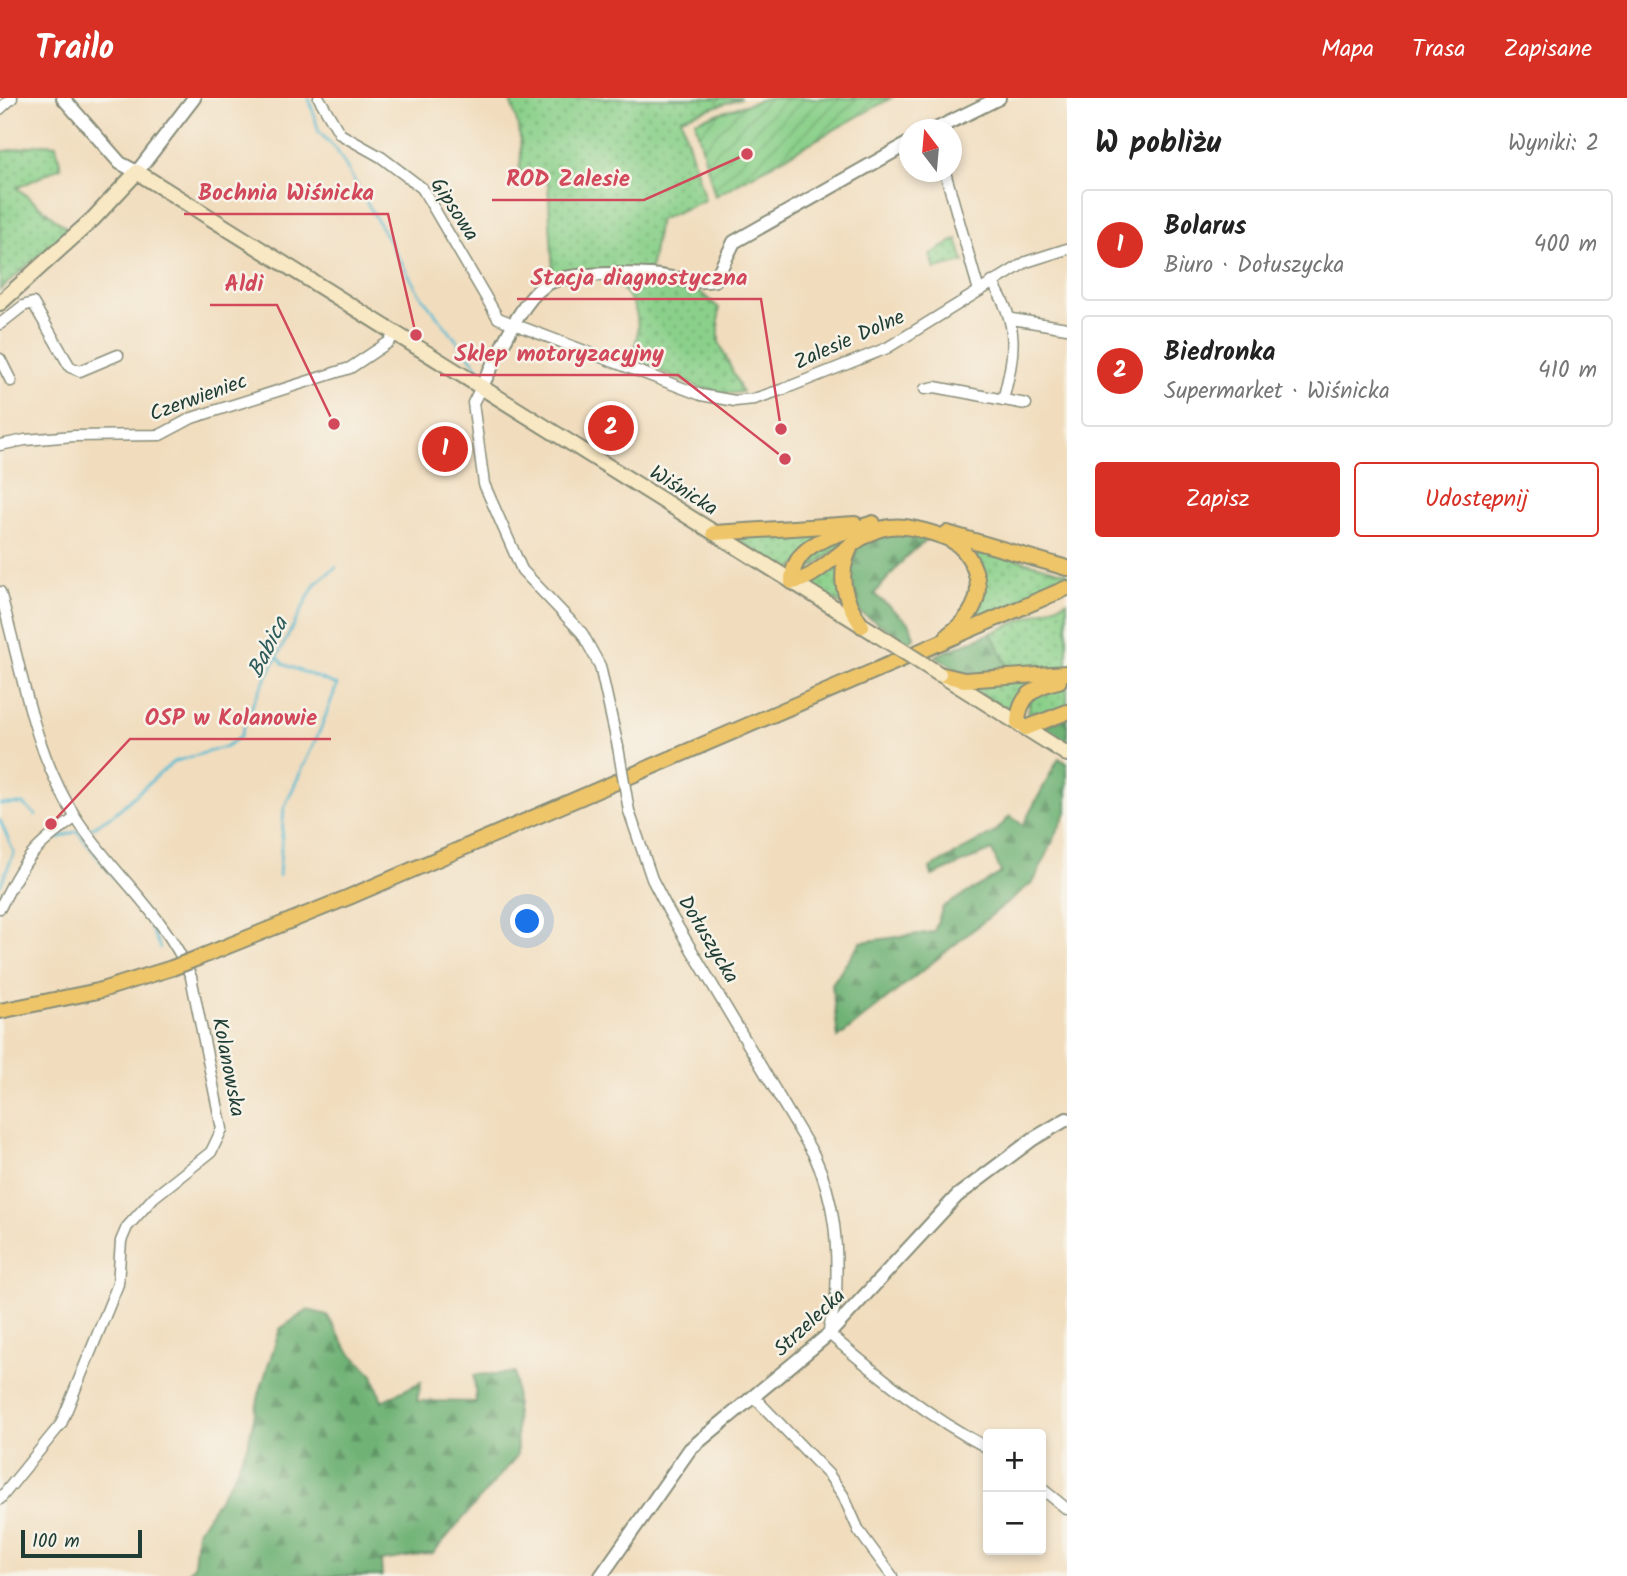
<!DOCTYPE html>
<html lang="pl">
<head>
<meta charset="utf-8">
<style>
	:root { --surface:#fff; --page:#f2f2f2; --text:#222; --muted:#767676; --line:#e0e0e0; --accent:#d93025 }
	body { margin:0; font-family:Kalam,sans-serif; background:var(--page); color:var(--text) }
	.controls { position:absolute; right:21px; bottom:21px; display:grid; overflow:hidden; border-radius:7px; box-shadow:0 4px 10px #0003 }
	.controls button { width:63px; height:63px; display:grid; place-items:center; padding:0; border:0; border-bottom:2px solid var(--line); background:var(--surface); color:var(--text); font:35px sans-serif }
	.compass { position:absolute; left:899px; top:21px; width:63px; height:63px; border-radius:50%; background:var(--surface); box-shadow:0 4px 10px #0003; rotate:344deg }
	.scale { position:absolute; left:21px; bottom:18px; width:121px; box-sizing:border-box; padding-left:7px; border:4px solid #1f3d34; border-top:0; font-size:19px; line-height:24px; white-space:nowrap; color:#1f3d34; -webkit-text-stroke:5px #f7f3e8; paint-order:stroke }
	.you { position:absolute; left:528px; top:824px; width:24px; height:24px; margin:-18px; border:5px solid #fff; border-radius:50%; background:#1a73e8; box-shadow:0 0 0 10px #1a73e833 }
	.badge { display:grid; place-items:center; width:46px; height:46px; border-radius:50%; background:var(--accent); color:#fff; font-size:23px; font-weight:700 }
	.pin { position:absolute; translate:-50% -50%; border:4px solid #fff; box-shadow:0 2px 7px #0006 }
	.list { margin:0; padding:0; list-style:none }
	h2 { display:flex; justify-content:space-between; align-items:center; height:91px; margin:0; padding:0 28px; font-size:30px }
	h2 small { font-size:23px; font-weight:400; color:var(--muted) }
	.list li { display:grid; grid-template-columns:46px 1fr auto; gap:21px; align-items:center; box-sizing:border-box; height:112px; margin:0 14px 14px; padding:0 14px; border:2px solid var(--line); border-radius:7px }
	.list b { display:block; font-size:26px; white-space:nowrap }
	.list p { margin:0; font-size:23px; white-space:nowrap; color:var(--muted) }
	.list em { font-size:23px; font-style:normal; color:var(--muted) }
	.actions { display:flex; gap:14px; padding:21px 28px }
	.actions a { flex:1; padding:16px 0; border:2px solid var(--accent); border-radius:7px; text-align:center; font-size:24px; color:var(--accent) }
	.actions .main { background:var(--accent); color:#fff }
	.map { position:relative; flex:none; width:1067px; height:1478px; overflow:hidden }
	header { display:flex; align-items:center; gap:42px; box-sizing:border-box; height:98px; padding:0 35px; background:var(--accent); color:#fff }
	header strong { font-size:33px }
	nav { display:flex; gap:38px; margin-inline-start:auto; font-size:24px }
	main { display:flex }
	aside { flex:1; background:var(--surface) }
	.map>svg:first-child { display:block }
	.grass { fill:url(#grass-dots); stroke:#54865f; stroke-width:2 }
	.forest { fill:url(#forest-firs); stroke:#477855; stroke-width:2 }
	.garden { fill:url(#garden-furrows); stroke:#54865f; stroke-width:2 }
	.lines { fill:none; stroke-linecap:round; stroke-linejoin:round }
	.stream { stroke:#55bad3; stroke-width:2.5 }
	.minor-casing { stroke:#888d79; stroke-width:13 }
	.tertiary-casing { stroke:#888d79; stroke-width:16 }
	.secondary-casing { stroke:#888d79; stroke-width:18 }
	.primary-casing { stroke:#888d79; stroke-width:18 }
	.minor { stroke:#fff; stroke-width:10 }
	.tertiary { stroke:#fff; stroke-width:12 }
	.secondary { stroke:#f8e8c3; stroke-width:14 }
	.primary { stroke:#eec569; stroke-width:14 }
	.minor-bridge-casing { stroke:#888d79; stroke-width:13; stroke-linecap:butt }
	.secondary-bridge-casing { stroke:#888d79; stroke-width:18; stroke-linecap:butt }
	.primary-bridge-casing { stroke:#888d79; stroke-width:18; stroke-linecap:butt }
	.minor-bridge { stroke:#fff; stroke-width:10 }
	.secondary-bridge { stroke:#f8e8c3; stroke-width:14 }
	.primary-bridge { stroke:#eec569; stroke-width:14 }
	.labels { text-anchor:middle; stroke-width:5; stroke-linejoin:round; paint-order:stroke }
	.street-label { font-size:21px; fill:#1f3d34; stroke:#f7f3e8 }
	.water-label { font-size:23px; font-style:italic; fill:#2c5c5c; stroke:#f7f3e8 }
	.leader { fill:none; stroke:#d1495b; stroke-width:2.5 }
	.callout-dot { fill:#d1495b; stroke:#f7f3e8; stroke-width:2.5 }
	.callout-label { font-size:23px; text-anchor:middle; font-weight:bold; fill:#d1495b; stroke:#f7f3e8; stroke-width:5; stroke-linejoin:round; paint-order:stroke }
</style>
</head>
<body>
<header>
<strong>Trailo</strong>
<nav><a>Mapa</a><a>Trasa</a><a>Zapisane</a></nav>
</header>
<main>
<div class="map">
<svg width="1067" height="1478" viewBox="0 0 1067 1478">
	<defs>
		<pattern id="grass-dots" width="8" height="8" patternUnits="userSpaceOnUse" patternTransform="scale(1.75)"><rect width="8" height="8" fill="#8ad08a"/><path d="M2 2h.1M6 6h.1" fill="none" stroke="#70aa72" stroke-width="1.8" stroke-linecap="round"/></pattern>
		<pattern id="forest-firs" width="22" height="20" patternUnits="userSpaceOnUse" patternTransform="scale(1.75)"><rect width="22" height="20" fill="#6fb276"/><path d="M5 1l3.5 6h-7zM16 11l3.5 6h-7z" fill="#5b9262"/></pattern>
		<pattern id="garden-furrows" width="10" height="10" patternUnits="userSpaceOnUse" patternTransform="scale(1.75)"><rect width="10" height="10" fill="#8ad08a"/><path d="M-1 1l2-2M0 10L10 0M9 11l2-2" fill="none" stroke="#70aa72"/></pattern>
	</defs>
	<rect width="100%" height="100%" fill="#f7f3e8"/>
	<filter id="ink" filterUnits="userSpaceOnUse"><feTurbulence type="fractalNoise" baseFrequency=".0143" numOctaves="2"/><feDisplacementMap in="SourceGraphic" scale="14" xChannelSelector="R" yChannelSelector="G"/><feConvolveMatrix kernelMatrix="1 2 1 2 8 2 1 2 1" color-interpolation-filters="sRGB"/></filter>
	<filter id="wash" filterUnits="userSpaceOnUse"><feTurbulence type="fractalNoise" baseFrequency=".00686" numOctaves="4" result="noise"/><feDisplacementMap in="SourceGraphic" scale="28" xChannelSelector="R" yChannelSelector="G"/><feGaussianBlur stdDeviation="1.57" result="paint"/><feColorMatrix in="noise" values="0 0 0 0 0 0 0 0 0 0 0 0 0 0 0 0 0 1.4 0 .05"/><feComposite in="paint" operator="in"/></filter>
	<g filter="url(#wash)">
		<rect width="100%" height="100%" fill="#f1ddbe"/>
		<!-- grass -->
		<g class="grass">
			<path d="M509,0H741L681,20L705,102L659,122L650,173L553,177L548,84L517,79C526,53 519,25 509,0Z"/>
			<polygon points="42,46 56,47 61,69 17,90 68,131 0,192 0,54"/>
			<polygon points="957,141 964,164 935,171 930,157"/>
			<path d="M615,186L700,194L719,210V244L742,294C711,301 659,272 630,260C643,233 641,204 615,186Z"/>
			<polygon points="845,431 787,474 734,439"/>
			<polygon points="859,434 797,481 803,458"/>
			<polygon points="968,448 1067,475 1067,483 971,524 978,512"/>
			<polygon points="844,456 843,507 808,487"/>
			<polygon points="1067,503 1067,570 1011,575 991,535"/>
			<polygon points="1067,578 1013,615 966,587"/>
			<polygon points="1067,587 1067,610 1027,625 1030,601 1050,590"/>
		</g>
		<!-- forest -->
		<g class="forest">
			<polygon points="895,431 929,440 908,457 874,496 910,526 914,539 910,544 859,514 850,496 848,466 861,445"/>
			<polygon points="991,535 1011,575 964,576 935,558"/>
			<polygon points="1067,618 1067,650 1041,633 1042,629"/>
			<polygon points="1059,660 1067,665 1067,713 1034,783 838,940 832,886 861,844 934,834 943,809 1001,775 992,752 932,778 930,770 995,734 1010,718 1023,727"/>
			<polygon points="308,1212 327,1217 347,1251 373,1277 382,1303 421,1284 417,1303 476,1304 474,1277 515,1275 517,1358 433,1455 381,1463 382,1478 184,1478 194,1468 197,1434 232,1381 248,1346 260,1293 280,1231"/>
		</g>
		<!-- garden -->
		<polygon class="garden" points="766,0 891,0 715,98 695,23"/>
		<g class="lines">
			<!-- stream -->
			<g class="stream">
				<polyline points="309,0 319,34 336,51 419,195 480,272"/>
				<polyline points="278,559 283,566 337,587 321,630 284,710 279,778"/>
				<polyline points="0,706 23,706 36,717"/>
				<polyline points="0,722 14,755 0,788"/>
				<polyline points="90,731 114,716 173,664 225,649 240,639 254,603 315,486 336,469"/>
				<polyline points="56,741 77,733 146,820 160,850"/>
			</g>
		</g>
	</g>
	<g filter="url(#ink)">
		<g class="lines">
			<!-- minor casing -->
			<g class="minor-casing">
				<g id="minor">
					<polyline points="319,0 340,36 381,59 422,90 498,220 701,297 735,303 754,301 784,291 887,250 1026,164 1067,151"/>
					<polyline points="0,11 12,0"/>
					<polyline points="945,74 979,193"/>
					<path d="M992,184C1020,226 1015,255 1003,302"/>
					<polyline points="1012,221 1067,230"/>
					<polyline points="0,226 23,208 33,205 70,269 80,273 118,257"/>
					<polyline points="0,261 11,283"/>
					<polyline points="481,289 473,305 484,386 522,472 582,535 600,568 618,649"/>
					<polyline points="925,291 935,289 1026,306"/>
					<polyline points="0,347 25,342 74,338 160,337 192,320 350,270 389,244 395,236"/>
					<path d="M0,494C22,570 32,652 76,720C112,776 166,817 191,879L222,1031L211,1054L154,1099L127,1129L121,1143L118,1186L61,1326L0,1401"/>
					<path d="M629,713L652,781L669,814L814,1057C836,1104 838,1148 836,1199C836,1212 828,1224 829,1236C879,1278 930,1320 988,1350"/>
					<path d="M0,810C24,762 31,751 75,720"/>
					<polyline points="753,1298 829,1377 843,1397 859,1433 892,1478"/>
					<polyline points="1041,1390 1067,1411"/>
				</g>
			</g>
			<!-- tertiary casing -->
			<g class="tertiary-casing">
				<g id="tertiary">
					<polyline points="63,0 120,65 137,74 194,0"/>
					<polyline points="934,32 999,0"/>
					<path d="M481,289C497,262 518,206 544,188C564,173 625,176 651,177C673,179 693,186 715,182L734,144L909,45"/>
					<polyline points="601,1478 690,1351 829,1236 957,1098 1033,1041 1067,1021"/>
				</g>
			</g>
			<!-- secondary casing -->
			<g class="secondary-casing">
				<g id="secondary">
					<polyline points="0,205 93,121 137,74 878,537"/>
					<polyline points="943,578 1067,656"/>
				</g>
			</g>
			<!-- primary casing -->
			<g class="primary-casing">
				<g id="primary">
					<path d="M873,425C840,437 792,442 792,484C807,482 817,473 829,464C875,428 886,419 944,439C965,446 977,469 978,489C978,510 963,526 948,537"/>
					<polyline points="714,435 855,426"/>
					<polyline points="947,435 1067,470"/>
					<path d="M851,448C836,479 844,501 862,528"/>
					<polyline points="939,576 964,582 1067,575"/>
					<path d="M1018,625C1019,598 1035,588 1059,583"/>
					<polyline points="1026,630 1067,614"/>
					<polyline points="198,860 349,799 1067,490"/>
					<polyline points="0,913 98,893 172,870"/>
				</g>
			</g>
			<!-- minor -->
			<use href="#minor" class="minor"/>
			<!-- tertiary -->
			<use href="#tertiary" class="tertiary"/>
			<!-- secondary -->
			<use href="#secondary" class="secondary"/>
			<!-- primary -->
			<use href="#primary" class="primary"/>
			<!-- minor-bridge casing -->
			<g class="minor-bridge-casing">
				<polyline id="minor-bridge" points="618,649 629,713"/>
			</g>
			<!-- secondary-bridge casing -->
			<g class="secondary-bridge-casing">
				<polyline id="secondary-bridge" points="878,537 939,576"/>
			</g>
			<!-- primary-bridge casing -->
			<g class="primary-bridge-casing">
				<polyline id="primary-bridge" points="172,870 198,860"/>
			</g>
			<!-- minor-bridge -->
			<use href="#minor-bridge" class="minor-bridge"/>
			<!-- secondary-bridge -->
			<use href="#secondary-bridge" class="secondary-bridge"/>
			<!-- primary-bridge -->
			<use href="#primary-bridge" class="primary-bridge"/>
		</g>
	</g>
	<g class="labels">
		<!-- street labels -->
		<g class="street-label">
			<text transform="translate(455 111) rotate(57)" y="7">Gipsowa</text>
			<text transform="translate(849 241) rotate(-24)" y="7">Zalesie Dolne</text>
			<text transform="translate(198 299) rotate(-20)" y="7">Czerwieniec</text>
			<text transform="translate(684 392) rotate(32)" y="7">Wiśnicka</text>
			<text transform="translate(709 841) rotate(59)" y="7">Dołuszycka</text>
			<text transform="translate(229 969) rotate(79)" y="7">Kolanowska</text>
			<text transform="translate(809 1224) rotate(-43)" y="7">Strzelecka</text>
		</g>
		<!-- water labels -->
		<g class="water-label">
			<text transform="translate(267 549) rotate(-64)" y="8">Babica</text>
		</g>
	</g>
	<!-- callouts -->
	<path class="leader" d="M747 56L644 102H492M416 237L388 116H184M781 331L761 201H517M334 326L277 207H210M785 361L678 277H440M51 726L130 641H331"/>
	<g class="callout-dot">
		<circle cx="747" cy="56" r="7"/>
		<circle cx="416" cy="237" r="7"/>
		<circle cx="781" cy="331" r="7"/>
		<circle cx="334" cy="326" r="7"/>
		<circle cx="785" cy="361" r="7"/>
		<circle cx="51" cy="726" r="7"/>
	</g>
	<g class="callout-label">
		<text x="568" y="88">ROD Zalesie</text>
		<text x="286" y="102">Bochnia Wiśnicka</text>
		<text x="639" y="187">Stacja diagnostyczna</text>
		<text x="244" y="193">Aldi</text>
		<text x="559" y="263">Sklep motoryzacyjny</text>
		<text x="231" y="627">OSP w Kolanowie</text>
	</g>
</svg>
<div class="controls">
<button>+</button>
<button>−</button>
</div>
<svg class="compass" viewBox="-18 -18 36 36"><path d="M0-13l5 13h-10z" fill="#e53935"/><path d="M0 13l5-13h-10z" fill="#767676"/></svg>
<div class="scale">100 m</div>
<div class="you"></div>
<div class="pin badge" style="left:445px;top:351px">1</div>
<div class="pin badge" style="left:611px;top:330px">2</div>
</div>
<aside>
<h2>W pobliżu<small>Wyniki: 2</small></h2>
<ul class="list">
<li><span class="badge">1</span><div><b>Bolarus</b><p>Biuro · Dołuszycka</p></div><em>400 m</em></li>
<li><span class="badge">2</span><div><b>Biedronka</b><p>Supermarket · Wiśnicka</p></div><em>410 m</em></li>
</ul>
<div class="actions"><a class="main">Zapisz</a><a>Udostępnij</a></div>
</aside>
</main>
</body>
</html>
